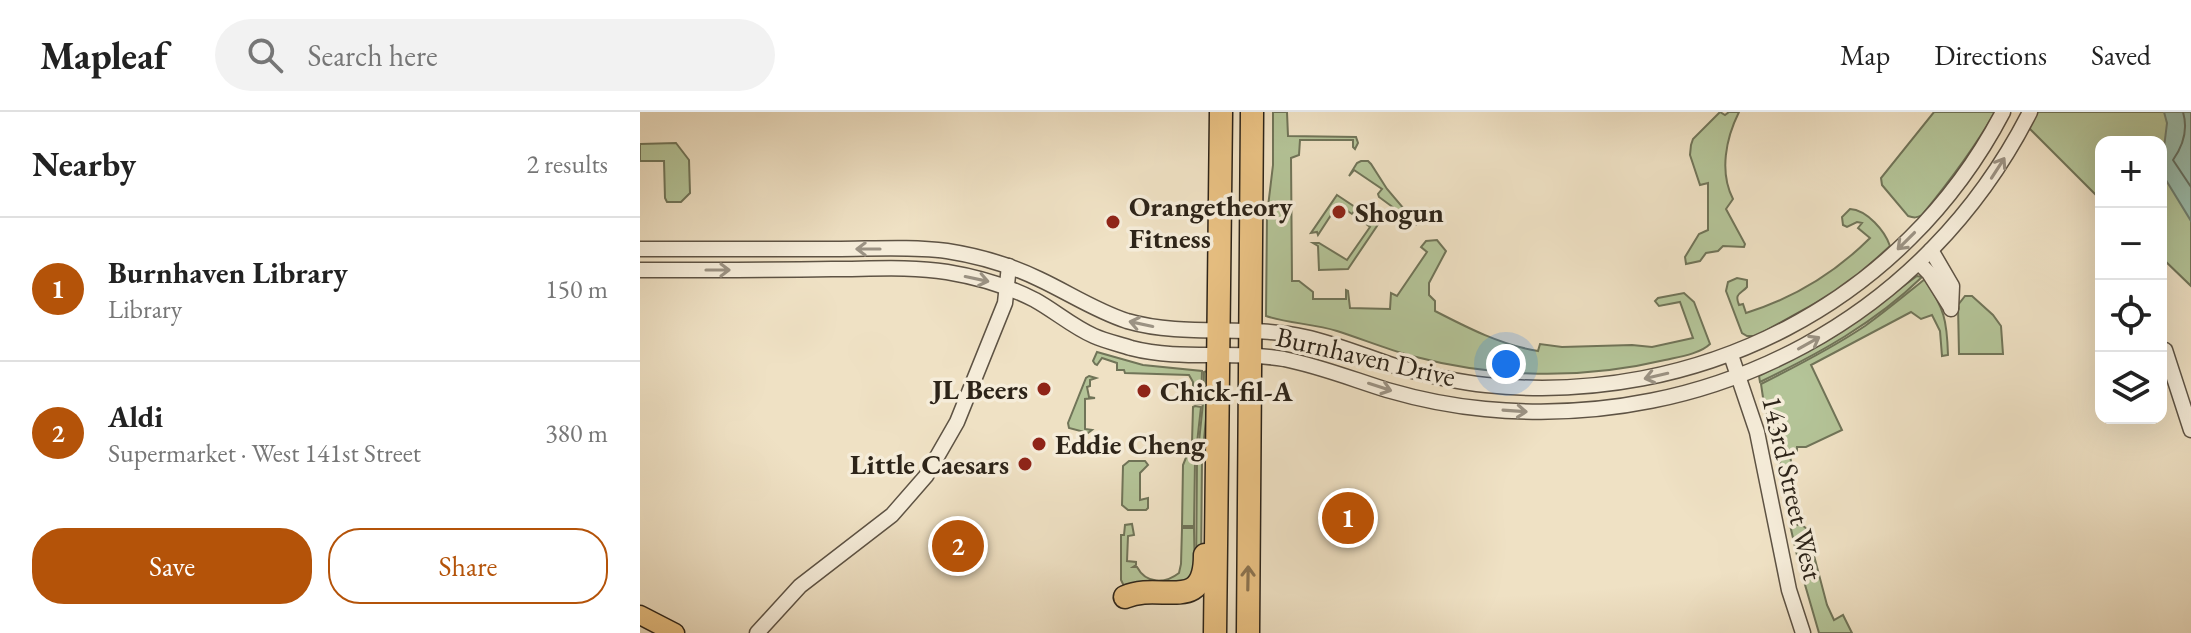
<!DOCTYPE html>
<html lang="en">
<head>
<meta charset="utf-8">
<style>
	:root { --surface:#fff; --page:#f2f2f2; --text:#222; --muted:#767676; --line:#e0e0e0; --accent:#b45309 }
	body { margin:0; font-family:"EB Garamond",serif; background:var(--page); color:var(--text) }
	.controls { position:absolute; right:24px; top:24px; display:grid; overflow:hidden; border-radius:16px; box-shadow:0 8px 32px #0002 }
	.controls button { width:72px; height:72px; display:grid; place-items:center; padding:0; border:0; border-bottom:2px solid var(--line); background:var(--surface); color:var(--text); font:40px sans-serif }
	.you { position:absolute; left:866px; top:252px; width:28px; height:28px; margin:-20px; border:6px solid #fff; border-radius:50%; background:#1a73e8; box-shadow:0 0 0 12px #1a73e833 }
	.badge { display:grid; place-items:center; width:52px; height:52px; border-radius:50%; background:var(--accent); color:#fff; font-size:26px; font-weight:700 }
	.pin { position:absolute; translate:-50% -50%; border:4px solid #fff; box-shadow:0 2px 8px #0006 }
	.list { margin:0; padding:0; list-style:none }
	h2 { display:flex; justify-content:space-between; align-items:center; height:104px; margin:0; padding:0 32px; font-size:34px }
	h2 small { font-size:26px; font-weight:400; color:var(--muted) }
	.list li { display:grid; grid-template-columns:52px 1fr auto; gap:24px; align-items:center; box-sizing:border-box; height:144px; padding:0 32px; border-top:2px solid var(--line) }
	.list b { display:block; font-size:30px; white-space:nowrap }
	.list p { margin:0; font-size:26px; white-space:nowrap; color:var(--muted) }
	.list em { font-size:26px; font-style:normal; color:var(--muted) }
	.actions { display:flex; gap:16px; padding:24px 32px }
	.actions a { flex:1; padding:18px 0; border:2px solid var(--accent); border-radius:32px; text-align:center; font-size:28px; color:var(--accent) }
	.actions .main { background:var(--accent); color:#fff }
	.icon { flex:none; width:44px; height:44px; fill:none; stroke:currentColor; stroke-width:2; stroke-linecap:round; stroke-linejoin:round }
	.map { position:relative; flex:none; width:1551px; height:521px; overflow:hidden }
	header { display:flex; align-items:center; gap:48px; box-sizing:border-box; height:112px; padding:0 40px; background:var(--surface); border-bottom:2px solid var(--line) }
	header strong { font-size:38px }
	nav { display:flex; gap:44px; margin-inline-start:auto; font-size:28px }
	.search { width:560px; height:72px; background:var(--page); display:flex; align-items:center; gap:20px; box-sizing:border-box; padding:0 28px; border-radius:44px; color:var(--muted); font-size:30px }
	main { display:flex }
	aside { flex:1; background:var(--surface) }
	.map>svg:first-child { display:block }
	.green { fill:#b4c498; stroke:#707458; stroke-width:2 }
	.water { fill:#9bbeae; stroke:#6f8072; stroke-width:2 }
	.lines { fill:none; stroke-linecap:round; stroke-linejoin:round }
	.shore { stroke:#647164; stroke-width:2 }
	.minor-casing { stroke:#5e5344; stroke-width:17 }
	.major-casing { stroke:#2d2419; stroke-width:21 }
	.highway-casing { stroke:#2d2419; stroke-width:25 }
	.minor { stroke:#f5ecd9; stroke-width:14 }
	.major { stroke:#e8c082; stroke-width:18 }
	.highway { stroke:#e8c082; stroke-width:22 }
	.oneway { stroke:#9b9283 }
	.oneway2 { stroke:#8a724e }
	.poi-dot { fill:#8f2418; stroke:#f5ecd9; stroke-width:3 }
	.labels { text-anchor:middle; stroke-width:7; stroke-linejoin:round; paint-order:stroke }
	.poi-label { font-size:28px; font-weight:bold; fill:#2d2419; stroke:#f5ecd9; text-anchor:start }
	.street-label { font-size:28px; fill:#2d2419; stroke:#f5ecd9 }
</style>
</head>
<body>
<header>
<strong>Mapleaf</strong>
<div class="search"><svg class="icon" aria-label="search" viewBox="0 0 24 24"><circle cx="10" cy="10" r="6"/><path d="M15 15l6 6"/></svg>Search here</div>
<nav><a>Map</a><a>Directions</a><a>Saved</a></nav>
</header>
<main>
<aside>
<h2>Nearby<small>2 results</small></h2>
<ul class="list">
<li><span class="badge">1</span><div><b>Burnhaven Library</b><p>Library</p></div><em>150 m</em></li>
<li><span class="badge">2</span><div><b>Aldi</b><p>Supermarket · West 141st Street</p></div><em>380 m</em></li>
</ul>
<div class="actions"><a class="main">Save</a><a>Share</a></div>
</aside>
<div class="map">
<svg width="1551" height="521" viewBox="0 0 1551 521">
	<rect width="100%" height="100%" fill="#efe1c4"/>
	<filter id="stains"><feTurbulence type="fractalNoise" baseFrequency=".0025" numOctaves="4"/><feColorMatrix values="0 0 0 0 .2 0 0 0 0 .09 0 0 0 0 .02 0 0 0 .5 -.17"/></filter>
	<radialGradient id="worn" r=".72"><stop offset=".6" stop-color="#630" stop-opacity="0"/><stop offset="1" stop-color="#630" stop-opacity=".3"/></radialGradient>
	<!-- green -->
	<g class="green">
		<path d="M633,0H647L648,24L716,25L718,31L715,37L713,35V28H660L659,43L651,46L652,169H659L673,180V187H706V178L708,179L710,196L750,197L751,181L757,184L787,140L781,135L786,129L797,128L806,139L789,171V183L795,189V199C828,216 861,233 898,239L900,232L922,235L992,233L1012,235L1053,226L1040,190L1019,194L1015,189L1018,186L1044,181L1054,190L1070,232C1060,242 1038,245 1025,248C942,268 854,266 772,244C746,237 722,227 697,219C675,212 646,211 626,204L627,103L633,53Z"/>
		<path d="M1080,0L1085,3L1089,0H1099C1086,26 1079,60 1093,87L1086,97L1105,132L1104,135L1083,134L1078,139L1066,141L1060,149L1046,152L1045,145L1059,122L1068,118V71L1060,73L1050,43L1051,33L1053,27Z"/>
		<path d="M1294,0H1355C1334,37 1309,70 1282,103C1277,106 1274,106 1268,104L1242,73L1241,66Z"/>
		<polygon points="1396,0 1551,0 1551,174 1521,145 1521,30 1461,30 1461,88 1388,15"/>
		<polygon points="36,31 49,48 50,81 41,90 27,90 25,86 24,49 0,49 0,32"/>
		<polygon points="721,49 728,49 731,52 747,77 776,111 777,113 739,85 738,82 742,77 714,58 709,64 717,51"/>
		<polygon points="697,83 739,111 708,157 679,158 678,134 673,131 679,131 707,148 730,115 720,107 723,103 715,98 712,102 703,96 699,100 695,97 678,123 677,120 671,121"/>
		<path d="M1210,97C1227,98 1245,119 1250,134L1217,164L1188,184L1116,224H1107L1102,221L1086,179L1088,170L1097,166L1107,168V175C1101,182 1094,181 1099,193L1103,192L1106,201C1154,186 1194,162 1230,126L1218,116L1222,111L1217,110L1207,115L1203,113L1202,105Z"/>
		<path d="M1277,164L1282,165C1235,211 1178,242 1120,270L1119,264L1195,224Z"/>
		<path d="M1285,167C1304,197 1307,207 1308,243L1302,244L1300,219L1292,203L1281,207L1271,200L1171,253L1202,318L1166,335H1157V340L1150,343L1158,394L1155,399L1148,400L1138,338L1129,304L1125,299L1121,272C1157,254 1192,236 1225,214C1246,199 1265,183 1285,167Z"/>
		<polygon points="1325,184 1332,184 1353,203 1361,214 1363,242 1319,242 1318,193"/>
		<polygon points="457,240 503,253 562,259 561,292 553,291 553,270 549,263 485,261 484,258 477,258 477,251 462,246 457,253 455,252 453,249"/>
		<polygon points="567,259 568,287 562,347 561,459 556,466 557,349 563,291 564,260"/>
		<polygon points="449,264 456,266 450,268 450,274 447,275 449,285 455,286 445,287 445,317 452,318 448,321 429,316 428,311 446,266"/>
		<polygon points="555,294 561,295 555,349 554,414 542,414 543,353 552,331 553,295"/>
		<polygon points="489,349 505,349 508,353 500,361 500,388 508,386 508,396 506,398 488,398 482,393 483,354"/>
		<path d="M492,412L494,423L488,424L487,449L496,450V453L493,455H497C506,472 525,472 539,461L541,452L542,416H554L555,470L484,474L481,468V423H484L485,413Z"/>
		<polygon points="1150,413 1162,413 1167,417 1187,493 1194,508 1203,503 1212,521 1179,521 1159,452"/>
	</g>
	<!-- water -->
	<polygon class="water" points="1524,0 1551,0 1551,109 1521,60 1527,11"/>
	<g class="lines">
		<!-- shore -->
		<path class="shore" d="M1543,0C1548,17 1543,34 1533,48L1551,75"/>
		<!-- minor casing -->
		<g class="minor-casing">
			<g id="minor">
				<path d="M0,137C65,137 130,137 195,137C232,137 270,134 307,139C339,144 370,153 399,167C429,181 456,199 487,209C546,226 606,212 665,225C697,232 727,245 758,255C787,263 816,270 846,273C1058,295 1263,191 1363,0"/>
				<polyline points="1291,138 1312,174 1311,197"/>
				<polyline points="1279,151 1289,161 1311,196"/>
				<path d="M0,158C64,158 128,158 192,157C230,157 270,154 307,160C337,165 368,174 395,188C415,199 433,215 454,224C465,229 479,232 491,236C541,249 593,238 644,247C679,254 712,267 747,278C778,287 812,294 845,297C1073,319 1286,205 1390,0"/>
				<polyline points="1525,238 1551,318"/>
				<polyline points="1091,243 1117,320 1149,478 1163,521"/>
				<polyline points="117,521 160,474 252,403 286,364 317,310 365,191 369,154"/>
			</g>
		</g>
		<!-- major casing -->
		<g class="major-casing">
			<polyline id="major" points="0,503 35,521"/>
		</g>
		<!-- highway casing -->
		<g class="highway-casing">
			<g id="highway">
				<path d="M485,485C520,469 565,503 565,443"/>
				<polyline points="575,521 581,0"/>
				<polyline points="608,521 612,0"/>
			</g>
		</g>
		<!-- minor -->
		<use href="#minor" class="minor"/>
		<!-- major -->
		<use href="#major" class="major"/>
		<!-- highway -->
		<use href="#highway" class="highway"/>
	</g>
	<!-- one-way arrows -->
	<defs><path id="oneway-shaft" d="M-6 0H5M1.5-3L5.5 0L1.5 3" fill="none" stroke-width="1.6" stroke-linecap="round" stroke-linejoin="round" transform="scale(2)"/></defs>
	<g class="oneway">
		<use href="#oneway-shaft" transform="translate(1358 56) rotate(-57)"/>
		<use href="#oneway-shaft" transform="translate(1266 129) rotate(135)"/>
		<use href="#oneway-shaft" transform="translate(228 137) rotate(180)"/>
		<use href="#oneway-shaft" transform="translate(78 158)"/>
		<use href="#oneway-shaft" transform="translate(337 167) rotate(12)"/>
		<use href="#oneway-shaft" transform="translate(501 212) rotate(-168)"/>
		<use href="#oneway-shaft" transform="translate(1169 231) rotate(-29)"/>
		<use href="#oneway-shaft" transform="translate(1016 264) rotate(167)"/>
		<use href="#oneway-shaft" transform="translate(740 275) rotate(18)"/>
		<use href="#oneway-shaft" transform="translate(875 299) rotate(4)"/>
	</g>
	<use class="oneway2" href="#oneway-shaft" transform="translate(608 466) rotate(-89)"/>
	<!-- markers -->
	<g class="poi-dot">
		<circle cx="699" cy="100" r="8"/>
		<circle cx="473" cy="110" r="8"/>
		<circle cx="404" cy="277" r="8"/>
		<circle cx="504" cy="279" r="8"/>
		<circle cx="399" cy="332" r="8"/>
		<circle cx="385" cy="352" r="8"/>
	</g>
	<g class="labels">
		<!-- poi labels -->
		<g class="poi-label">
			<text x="489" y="104">Orangetheory<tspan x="489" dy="32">Fitness</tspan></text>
			<text x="715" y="110">Shogun</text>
			<text x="388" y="287" text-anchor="end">JL Beers</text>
			<text x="520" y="289">Chick-fil-A</text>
			<text x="415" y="342">Eddie Cheng</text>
			<text x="369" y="362" text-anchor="end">Little Caesars</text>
		</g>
		<!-- street labels -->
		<g class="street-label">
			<text transform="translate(726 244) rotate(13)" y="10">Burnhaven Drive</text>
			<text transform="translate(1153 376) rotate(77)" y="10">143rd Street West</text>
		</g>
	</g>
	<rect width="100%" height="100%" filter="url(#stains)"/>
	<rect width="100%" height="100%" fill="url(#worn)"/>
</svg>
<div class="controls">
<button>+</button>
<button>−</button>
<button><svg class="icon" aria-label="locate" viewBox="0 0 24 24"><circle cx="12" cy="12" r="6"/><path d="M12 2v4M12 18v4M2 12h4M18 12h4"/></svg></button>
<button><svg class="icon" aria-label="layers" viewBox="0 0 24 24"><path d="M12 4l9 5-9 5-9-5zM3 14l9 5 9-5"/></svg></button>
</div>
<div class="you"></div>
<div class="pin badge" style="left:708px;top:406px">1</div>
<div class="pin badge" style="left:318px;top:434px">2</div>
</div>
</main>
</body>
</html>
